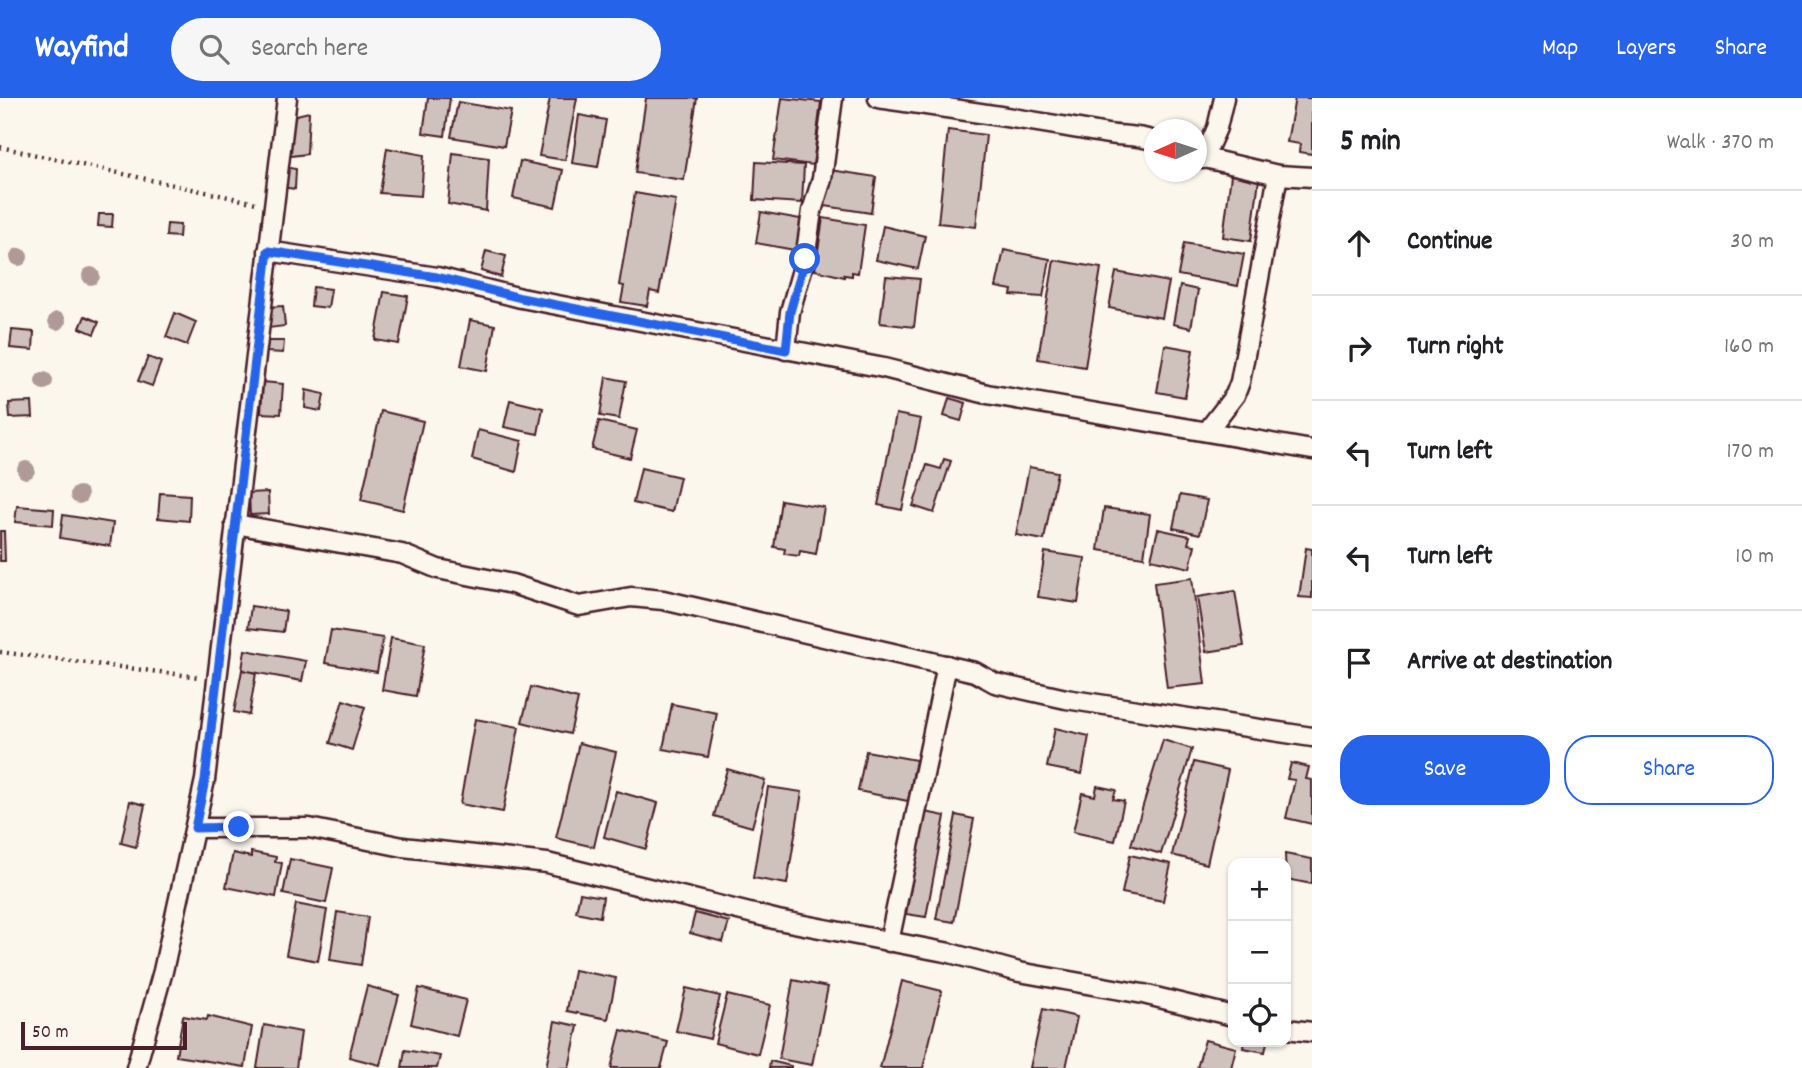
<!DOCTYPE html>
<html lang="en">
<head>
<meta charset="utf-8">
<style>
	:root { --surface:#fff; --page:#f6f6f6; --text:#202124; --muted:#757577; --line:#e0e0e0; --accent:#2563eb }
	body { margin:0; font-family:Dekko,sans-serif; background:var(--page); color:var(--text) }
	.controls { position:absolute; right:21px; bottom:21px; display:grid; overflow:hidden; border-radius:14px; box-shadow:0 2px 5px #0004 }
	.controls button { width:63px; height:63px; display:grid; place-items:center; padding:0; border:0; border-bottom:2px solid var(--line); background:var(--surface); color:var(--text); font:35px sans-serif }
	.compass { position:absolute; left:1144px; top:21px; width:63px; height:63px; border-radius:50%; background:var(--surface); box-shadow:0 2px 5px #0004; rotate:267deg }
	.scale { position:absolute; left:21px; bottom:18px; width:166px; box-sizing:border-box; padding-left:7px; border:4px solid #4a1f2b; border-top:0; font-size:19px; line-height:24px; white-space:nowrap; color:#4a1f2b; -webkit-text-stroke:5px #fbf7ec; paint-order:stroke }
	.stop { position:absolute; width:21px; height:21px; margin:-16px; border:5px solid #2563eb; border-radius:50%; background:#fff }
	.stop.end { background:#2563eb; border-color:#fff; box-shadow:0 2px 7px #0008 }
	.list { margin:0; padding:0; list-style:none }
	h2 { display:flex; justify-content:space-between; align-items:center; height:91px; margin:0; padding:0 28px; font-size:30px }
	h2 small { font-size:23px; font-weight:400; color:var(--muted) }
	.list li { display:grid; grid-template-columns:46px 1fr auto; gap:21px; align-items:center; box-sizing:border-box; height:105px; padding:0 28px; border-top:2px solid var(--line) }
	.list b { display:block; font-size:26px; white-space:nowrap }
	.list em { font-size:23px; font-style:normal; color:var(--muted) }
	.actions { display:flex; gap:14px; padding:21px 28px }
	.actions a { flex:1; padding:16px 0; border:2px solid var(--accent); border-radius:28px; text-align:center; font-size:24px; color:var(--accent) }
	.actions .main { background:var(--accent); color:#fff }
	.icon { flex:none; width:38px; height:38px; fill:none; stroke:currentColor; stroke-width:2; stroke-linecap:round; stroke-linejoin:round }
	.map { position:relative; flex:none; width:1312px; height:970px; overflow:hidden }
	header { display:flex; align-items:center; gap:42px; box-sizing:border-box; height:98px; padding:0 35px; background:var(--accent); color:#fff }
	header strong { font-size:33px }
	nav { display:flex; gap:38px; margin-inline-start:auto; font-size:24px }
	.search { width:490px; height:63px; background:var(--page); display:flex; align-items:center; gap:18px; box-sizing:border-box; padding:0 24px; border-radius:38px; color:var(--muted); font-size:26px }
	main { display:flex }
	aside { flex:1; background:var(--surface) }
	.map>svg:first-child { display:block }
	.building { fill:#cfc2bc; stroke:#4a1f2b; stroke-width:2 }
	.lines { fill:none; stroke-linecap:round; stroke-linejoin:round }
	.street-casing { stroke:#4a1f2b; stroke-width:23 }
	.path { stroke:#4a1f2b; stroke-width:4.5; stroke-dasharray:2 5; stroke-linecap:butt }
	.street { stroke:#fbf7ec; stroke-width:18 }
	.tree { fill:#af9a98 }
	.route { stroke:#2563eb; stroke-width:9 }
</style>
</head>
<body>
<header>
<strong>Wayfind</strong>
<div class="search"><svg class="icon" aria-label="search" viewBox="0 0 24 24"><circle cx="10" cy="10" r="6"/><path d="M15 15l6 6"/></svg>Search here</div>
<nav><a>Map</a><a>Layers</a><a>Share</a></nav>
</header>
<main>
<div class="map">
<svg width="1312" height="970" viewBox="0 0 1312 970">
	<rect width="100%" height="100%" fill="#fbf7ec"/>
	<filter id="ink" filterUnits="userSpaceOnUse"><feTurbulence type="fractalNoise" baseFrequency=".0143" numOctaves="2"/><feDisplacementMap in="SourceGraphic" scale="14" xChannelSelector="R" yChannelSelector="G"/><feConvolveMatrix kernelMatrix="1 2 1 2 8 2 1 2 1" color-interpolation-filters="sRGB"/></filter>
	<g filter="url(#ink)">
		<!-- building -->
		<g class="building">
			<polygon points="428,0 450,0 445,38 423,35"/>
			<polygon points="550,0 577,0 565,62 539,58"/>
			<polygon points="646,0 697,0 684,82 635,75"/>
			<polygon points="782,0 821,4 813,67 773,62"/>
			<polygon points="1295,0 1312,0 1312,56 1299,54 1300,46 1287,44"/>
			<polygon points="458,4 511,13 504,48 451,39"/>
			<polygon points="309,14 307,56 290,58 292,18"/>
			<polygon points="579,17 606,22 598,69 572,65"/>
			<polygon points="948,32 986,37 976,129 938,125"/>
			<polygon points="387,50 424,57 421,98 380,95"/>
			<polygon points="453,55 489,60 486,113 448,106"/>
			<polygon points="520,63 563,72 555,109 513,100"/>
			<polygon points="756,64 804,67 802,105 754,102"/>
			<polygon points="283,69 296,71 295,91 282,89"/>
			<polygon points="824,71 876,79 871,115 818,107"/>
			<polygon points="1231,77 1259,81 1251,143 1223,139"/>
			<polygon points="635,95 676,102 659,195 650,193 647,208 621,204 624,188 619,187"/>
			<polygon points="761,114 806,122 800,153 756,145"/>
			<polygon points="99,116 113,116 112,129 98,128"/>
			<polygon points="823,120 865,127 858,175 852,174 852,178 844,177 844,179 815,172"/>
			<polygon points="167,126 180,127 179,139 166,138"/>
			<polygon points="883,128 925,138 918,171 876,162"/>
			<polygon points="1184,145 1244,156 1238,188 1178,177"/>
			<polygon points="1004,152 1050,161 1043,199 1011,197 1012,192 996,189"/>
			<polygon points="486,153 506,158 501,179 481,173"/>
			<polygon points="1054,162 1101,170 1085,269 1038,261"/>
			<polygon points="1116,174 1169,184 1162,220 1109,210"/>
			<polygon points="886,178 920,181 914,229 880,225"/>
			<polygon points="1180,188 1198,192 1191,230 1173,226"/>
			<polygon points="313,189 331,191 328,210 311,208"/>
			<polygon points="384,194 408,198 399,246 375,242"/>
			<polygon points="283,208 285,228 269,230 267,209"/>
			<polygon points="175,215 196,224 187,247 166,239"/>
			<polygon points="85,218 99,224 94,236 80,230"/>
			<polygon points="470,222 495,227 487,273 461,268"/>
			<polygon points="12,232 34,234 33,252 10,250"/>
			<polygon points="267,243 284,243 283,255 267,254"/>
			<polygon points="1165,247 1193,252 1185,299 1157,294"/>
			<polygon points="148,259 161,264 152,288 138,283"/>
			<polygon points="606,279 626,283 619,321 600,318"/>
			<polygon points="263,284 283,286 281,316 261,315"/>
			<polygon points="306,292 324,296 321,313 305,310"/>
			<polygon points="949,300 966,305 961,323 944,318"/>
			<polygon points="510,302 543,310 538,336 504,329"/>
			<polygon points="32,304 33,319 10,320 9,305"/>
			<polygon points="381,313 423,323 403,412 361,402"/>
			<polygon points="896,316 921,321 902,412 878,407"/>
			<polygon points="599,323 637,332 630,360 592,351"/>
			<polygon points="478,332 522,343 516,374 472,361"/>
			<polygon points="944,361 951,363 934,415 913,408 927,367 941,371"/>
			<polygon points="1029,369 1057,374 1044,442 1016,437"/>
			<polygon points="641,370 680,379 672,414 633,405"/>
			<polygon points="268,394 269,416 250,417 249,395"/>
			<polygon points="160,395 190,397 189,423 158,420"/>
			<polygon points="1180,397 1207,402 1200,436 1173,430"/>
			<polygon points="781,402 824,409 816,456 800,453 799,458 784,456 785,451 774,449"/>
			<polygon points="17,408 54,411 53,427 15,424"/>
			<polygon points="1104,410 1150,416 1144,459 1098,452"/>
			<polygon points="63,417 113,425 110,448 60,440"/>
			<polygon points="1158,431 1190,438 1188,446 1195,447 1190,470 1151,461"/>
			<polygon points="0,433 4,433 5,463 0,463"/>
			<polygon points="1306,450 1312,451 1312,500 1299,499"/>
			<polygon points="1045,454 1085,460 1078,505 1038,499"/>
			<polygon points="1192,480 1205,586 1167,590 1154,485"/>
			<polygon points="1235,493 1244,548 1206,554 1197,499"/>
			<polygon points="251,508 286,513 283,534 248,530"/>
			<polygon points="331,532 383,540 377,574 325,565"/>
			<polygon points="391,540 425,546 416,598 382,592"/>
			<polygon points="245,552 306,563 302,583 242,572"/>
			<polygon points="242,572 256,575 249,617 234,614"/>
			<polygon points="531,589 578,601 570,636 522,624"/>
			<polygon points="343,602 365,609 352,652 330,645"/>
			<polygon points="672,606 717,615 708,659 663,651"/>
			<polygon points="475,621 519,629 503,714 460,706"/>
			<polygon points="1055,630 1089,638 1082,676 1047,669"/>
			<polygon points="1163,642 1192,651 1161,756 1131,747"/>
			<polygon points="579,645 616,654 594,749 556,740"/>
			<polygon points="866,653 916,662 908,703 858,693"/>
			<polygon points="1194,664 1228,672 1207,766 1172,757"/>
			<polygon points="1291,665 1309,669 1306,681 1312,682 1312,726 1286,720 1295,682 1287,681"/>
			<polygon points="727,671 765,682 752,729 714,718"/>
			<polygon points="1097,688 1116,692 1113,701 1124,703 1115,743 1073,734 1082,695 1095,698"/>
			<polygon points="768,689 802,694 787,786 753,780"/>
			<polygon points="616,693 658,705 646,751 604,739"/>
			<polygon points="130,703 145,707 136,749 121,745"/>
			<polygon points="925,714 945,718 926,819 906,816"/>
			<polygon points="956,717 974,721 954,824 936,821"/>
			<polygon points="251,754 276,759 275,764 282,765 276,799 226,789 233,755 251,759"/>
			<polygon points="1285,756 1312,761 1312,786 1286,781"/>
			<polygon points="1130,757 1171,766 1163,803 1122,795"/>
			<polygon points="290,761 333,770 326,805 283,796"/>
			<polygon points="580,795 603,799 600,819 576,814"/>
			<polygon points="296,806 327,812 318,863 286,857"/>
			<polygon points="337,814 368,819 361,867 330,862"/>
			<polygon points="695,815 729,824 723,844 690,835"/>
			<polygon points="574,872 616,880 608,921 567,913"/>
			<polygon points="793,882 828,889 812,967 779,961"/>
			<polygon points="902,883 942,893 923,970 880,970"/>
			<polygon points="367,888 399,897 380,967 349,959"/>
			<polygon points="419,890 466,902 457,938 411,926"/>
			<polygon points="686,890 720,898 710,941 676,933"/>
			<polygon points="727,897 770,907 758,956 715,945"/>
			<polygon points="1043,911 1077,919 1066,970 1030,970"/>
			<polygon points="183,918 207,922 208,918 252,929 245,969 176,958"/>
			<polygon points="555,923 578,928 569,970 546,970"/>
			<polygon points="264,927 301,934 296,970 257,970"/>
			<polygon points="621,932 668,944 661,970 611,970"/>
			<polygon points="1205,942 1236,950 1231,970 1197,970"/>
			<polygon points="1244,944 1267,944 1265,954 1243,950"/>
			<polygon points="405,952 440,958 437,970 402,970"/>
			<polygon points="770,963 791,968 791,970 769,970"/>
		</g>
		<g class="lines">
			<!-- street casing -->
			<g class="street-casing">
				<g id="street">
					<path d="M878,0C952,11 1027,21 1102,35C1120,39 1136,36 1154,43"/>
					<polyline points="1196,58 1278,77 1312,79"/>
					<polyline points="1203,61 1217,30 1224,0"/>
					<polyline points="268,153 437,179 521,200 884,270 987,296 1312,352"/>
					<polyline points="786,252 790,214 805,161 812,113 822,81 833,0"/>
					<polyline points="1208,332 1235,297 1240,284 1278,77"/>
					<polyline points="235,426 402,456 438,471 512,486 579,508 631,499 663,502 975,574 995,585 1066,601 1312,639"/>
					<polyline points="195,730 309,730 403,749 547,765 778,822 950,855 1019,874 1143,896 1233,918"/>
					<polyline points="889,844 947,567"/>
					<polyline points="1286,931 1312,934"/>
					<polyline points="136,970 163,873 205,682 287,0"/>
				</g>
			</g>
			<!-- path -->
			<g class="path">
				<polyline points="0,49 256,105"/>
				<polyline points="0,554 199,579"/>
			</g>
			<!-- street -->
			<use href="#street" class="street"/>
		</g>
		<!-- trees -->
		<g class="tree">
			<circle cx="19" cy="159" r="9"/>
			<circle cx="91" cy="178" r="9"/>
			<circle cx="57" cy="223" r="9"/>
			<circle cx="44" cy="283" r="9"/>
			<circle cx="26" cy="372" r="9"/>
			<circle cx="79" cy="397" r="9"/>
		</g>
	</g>
	<g class="lines" filter="url(#ink)">
		<!-- route -->
		<polyline class="route" points="239,729 195,730 205,682 268,153 437,179 521,200 786,252 790,214 805,161"/>
	</g>
</svg>
<div class="controls">
<button>+</button>
<button>−</button>
<button><svg class="icon" aria-label="locate" viewBox="0 0 24 24"><circle cx="12" cy="12" r="6"/><path d="M12 2v4M12 18v4M2 12h4M18 12h4"/></svg></button>
</div>
<svg class="compass" viewBox="-18 -18 36 36"><path d="M0-13l5 13h-10z" fill="#e53935"/><path d="M0 13l5-13h-10z" fill="#757577"/></svg>
<div class="scale">50 m</div>
<div class="stop" style="left:805px;top:161px"></div>
<div class="stop end" style="left:239px;top:729px"></div>
</div>
<aside>
<h2>5 min<small>Walk · 370 m</small></h2>
<ul class="list">
<li><svg class="icon" aria-label="ahead" viewBox="0 0 24 24"><path d="M12 20V5M6 11l6-6 6 6"/></svg><div><b>Continue</b></div><em>30 m</em></li>
<li><svg class="icon" aria-label="right" viewBox="0 0 24 24"><path d="M7 20v-9h11M14 6l5 5-5 5"/></svg><div><b>Turn right</b></div><em>160 m</em></li>
<li><svg class="icon" aria-label="left" viewBox="0 0 24 24"><path d="M17 20v-9H6M10 6l-5 5 5 5"/></svg><div><b>Turn left</b></div><em>170 m</em></li>
<li><svg class="icon" aria-label="left" viewBox="0 0 24 24"><path d="M17 20v-9H6M10 6l-5 5 5 5"/></svg><div><b>Turn left</b></div><em>10 m</em></li>
<li><svg class="icon" aria-label="arrive" viewBox="0 0 24 24"><path d="M6 21V4h12l-3 4 3 4H6"/></svg><div><b>Arrive at destination</b></div></li>
</ul>
<div class="actions"><a class="main">Save</a><a>Share</a></div>
</aside>
</main>
</body>
</html>
